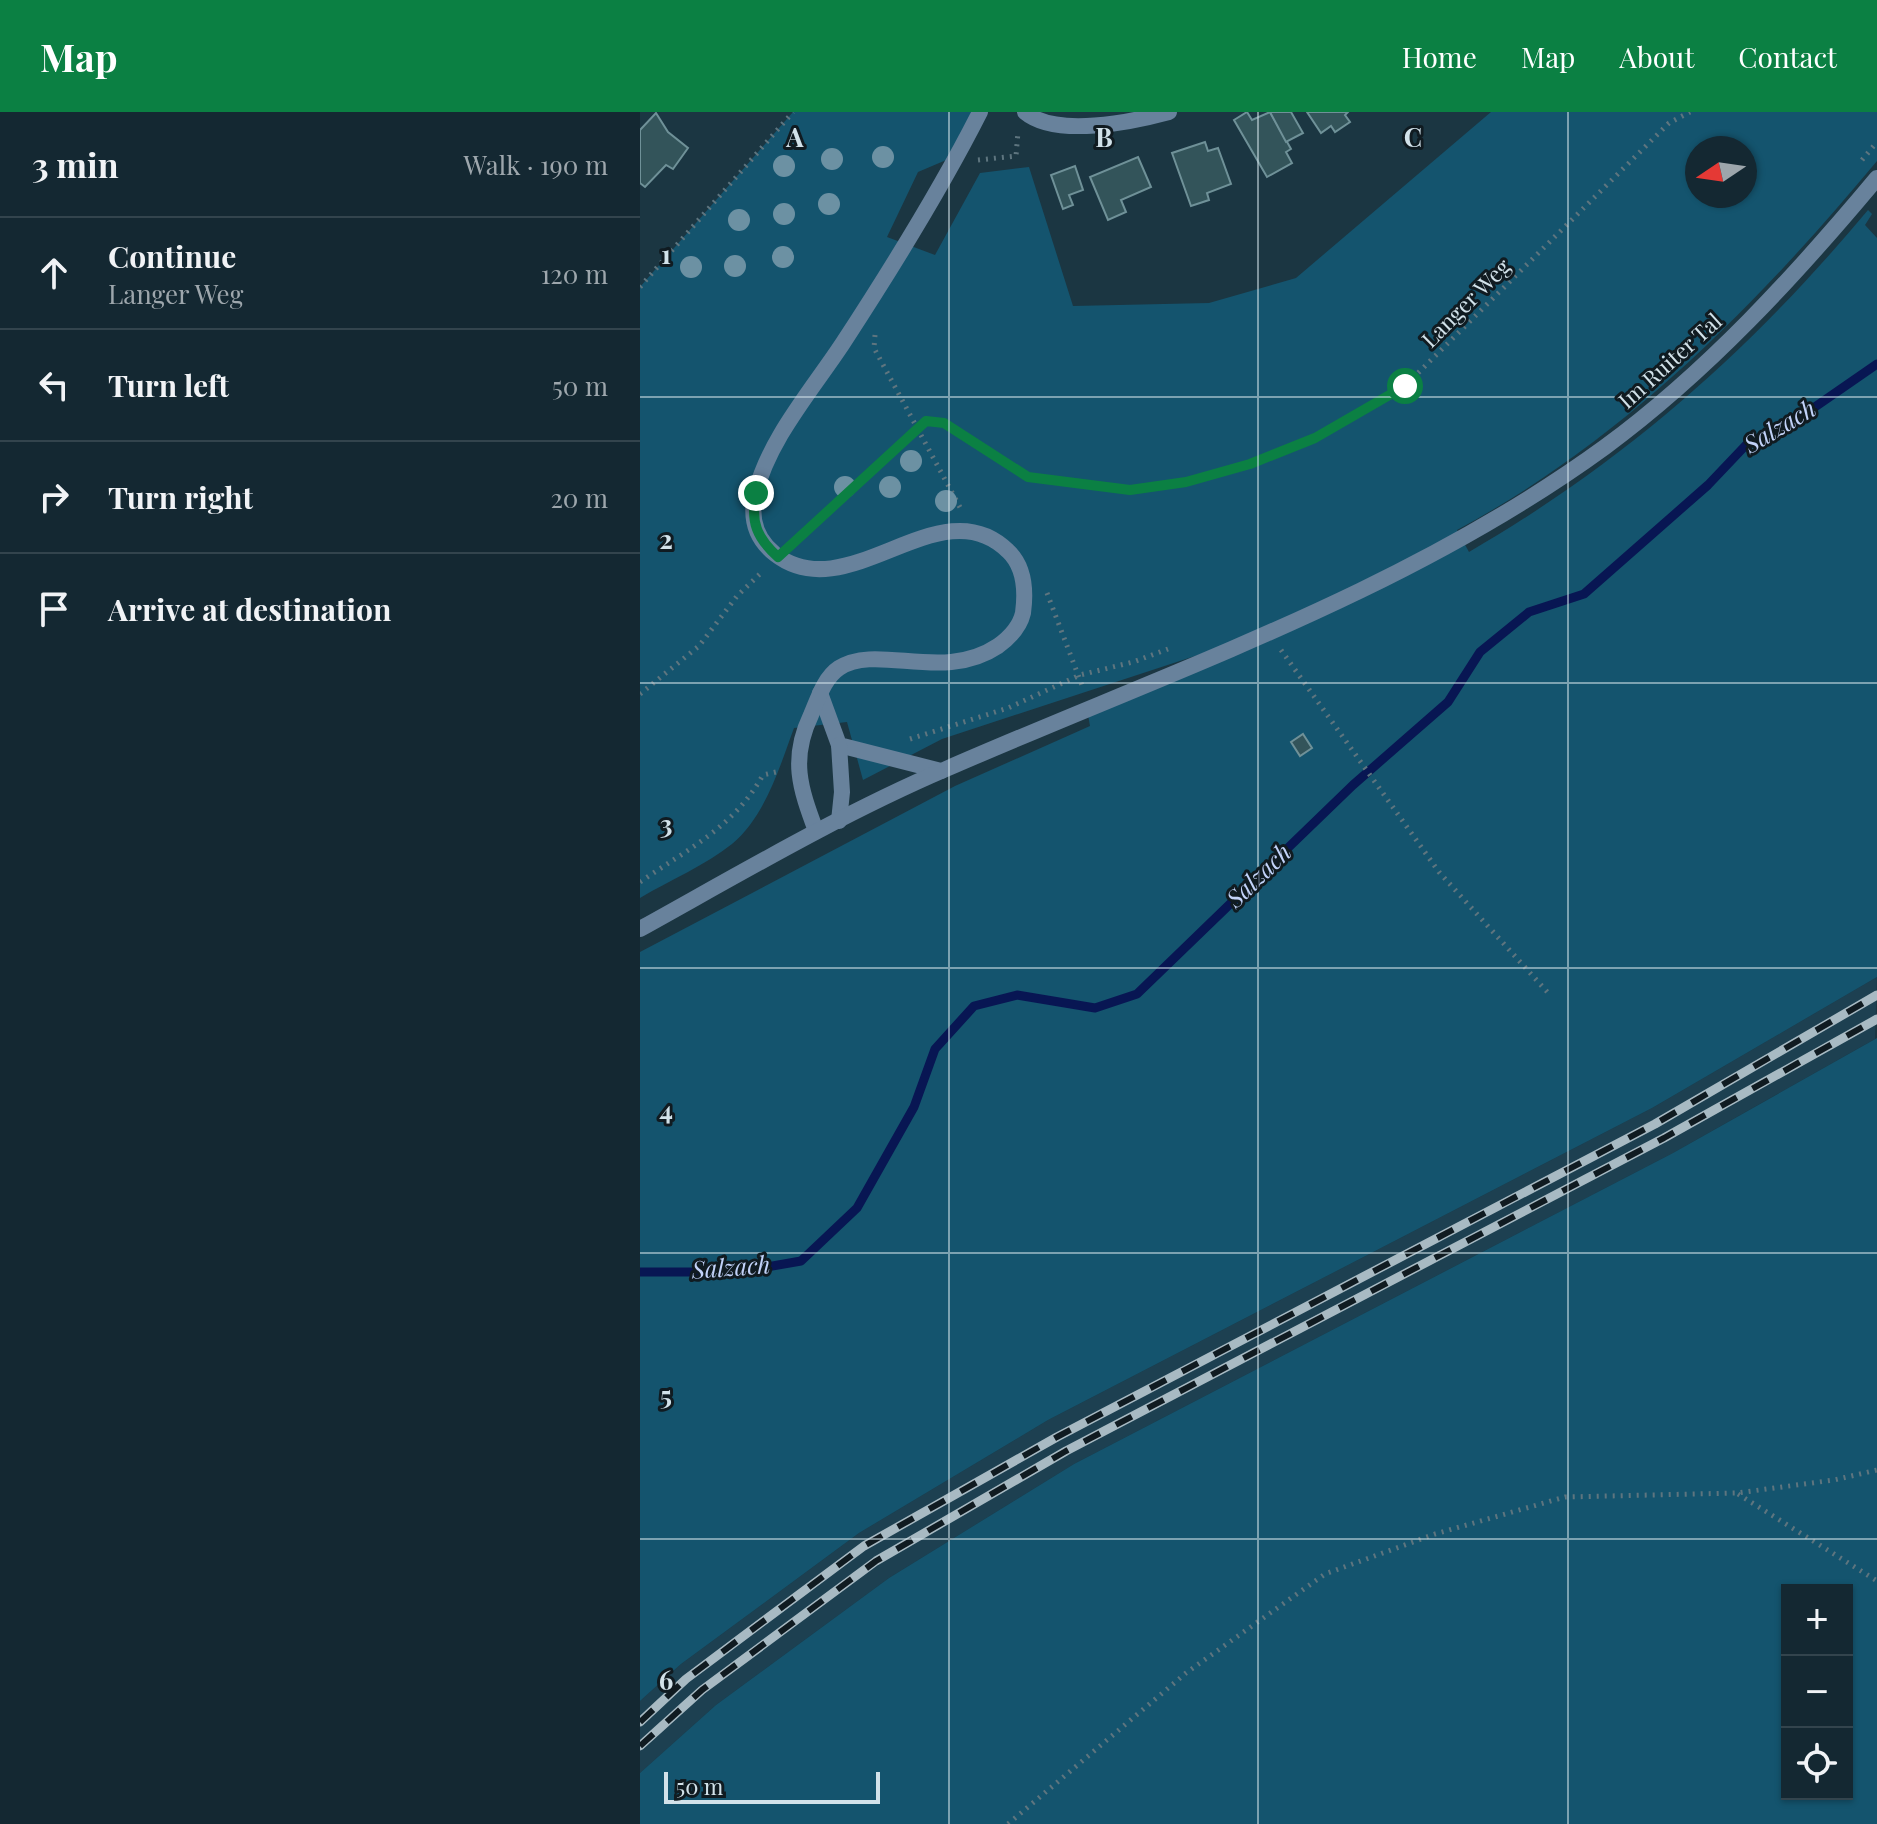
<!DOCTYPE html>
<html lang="en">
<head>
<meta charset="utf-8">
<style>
	:root { --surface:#142832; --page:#21343e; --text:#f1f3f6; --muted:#9da6ac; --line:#33444d; --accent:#0b8043 }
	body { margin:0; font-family:"Playfair Display",serif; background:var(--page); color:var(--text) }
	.controls { position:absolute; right:24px; bottom:24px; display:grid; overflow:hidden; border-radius:0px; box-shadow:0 2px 6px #0004 }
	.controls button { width:72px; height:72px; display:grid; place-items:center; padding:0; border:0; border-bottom:2px solid var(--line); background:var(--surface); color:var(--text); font:40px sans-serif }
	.compass { position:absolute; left:1045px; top:24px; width:72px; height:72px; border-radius:50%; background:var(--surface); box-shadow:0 2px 6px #0004; rotate:257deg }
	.scale { position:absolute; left:24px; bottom:20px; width:216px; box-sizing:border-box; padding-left:8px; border:4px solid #d2e2ea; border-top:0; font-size:22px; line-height:28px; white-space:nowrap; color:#d2e2ea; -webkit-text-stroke:6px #101b21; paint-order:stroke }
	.stop { position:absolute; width:24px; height:24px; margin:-18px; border:6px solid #0b8043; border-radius:50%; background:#fff }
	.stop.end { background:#0b8043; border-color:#fff; box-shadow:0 2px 8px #0008 }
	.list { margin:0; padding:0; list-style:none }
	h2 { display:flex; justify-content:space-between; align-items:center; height:104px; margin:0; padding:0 32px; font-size:34px }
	h2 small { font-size:26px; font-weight:400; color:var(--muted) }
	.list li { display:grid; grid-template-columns:52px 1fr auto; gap:24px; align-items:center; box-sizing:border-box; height:112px; padding:0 32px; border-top:2px solid var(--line) }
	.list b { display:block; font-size:30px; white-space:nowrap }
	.list p { margin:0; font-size:26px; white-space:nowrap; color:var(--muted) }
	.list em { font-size:26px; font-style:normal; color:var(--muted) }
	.icon { flex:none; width:44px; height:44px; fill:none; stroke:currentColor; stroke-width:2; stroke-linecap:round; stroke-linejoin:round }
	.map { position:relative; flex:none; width:1237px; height:1712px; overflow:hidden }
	header { display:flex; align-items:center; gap:48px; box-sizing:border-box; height:112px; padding:0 40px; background:var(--accent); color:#fff }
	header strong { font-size:38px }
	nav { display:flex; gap:44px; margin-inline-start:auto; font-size:28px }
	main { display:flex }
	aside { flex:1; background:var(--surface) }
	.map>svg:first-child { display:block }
	.built { fill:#1d4051 }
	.green { fill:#14546e; fill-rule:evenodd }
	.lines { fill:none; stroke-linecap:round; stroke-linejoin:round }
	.stream { stroke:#081653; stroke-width:9 }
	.building { fill:#33545a; stroke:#6f9198; stroke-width:2 }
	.path { stroke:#5e757f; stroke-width:5; stroke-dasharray:2 6; stroke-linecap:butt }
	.minor { stroke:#68829c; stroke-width:16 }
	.tertiary { stroke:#68829c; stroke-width:16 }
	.rail-casing { stroke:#a8bac3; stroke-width:9 }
	.rail { stroke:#101b21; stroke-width:6; stroke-dasharray:18; stroke-linecap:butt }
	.tree { fill:#6c91a3 }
	.route { stroke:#0b8043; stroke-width:10 }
	.grid { fill:none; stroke:#d2e2ea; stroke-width:2; stroke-opacity:0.55 }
	.labels { text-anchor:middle; stroke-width:6; stroke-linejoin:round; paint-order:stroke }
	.street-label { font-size:22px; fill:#d2e2ea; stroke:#101b21 }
	.water-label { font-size:24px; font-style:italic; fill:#c2d3f9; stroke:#101b21 }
	.grid-label { font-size:26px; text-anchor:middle; font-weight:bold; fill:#d2e2ea; stroke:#101b21; stroke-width:6; stroke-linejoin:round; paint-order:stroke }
</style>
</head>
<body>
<header>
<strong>Map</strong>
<nav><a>Home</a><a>Map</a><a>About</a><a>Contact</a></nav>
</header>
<main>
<aside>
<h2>3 min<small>Walk · 190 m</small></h2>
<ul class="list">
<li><svg class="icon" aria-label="ahead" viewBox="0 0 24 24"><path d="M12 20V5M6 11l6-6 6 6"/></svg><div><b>Continue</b><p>Langer Weg</p></div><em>120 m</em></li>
<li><svg class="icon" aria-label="left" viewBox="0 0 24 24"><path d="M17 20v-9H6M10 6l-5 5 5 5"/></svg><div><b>Turn left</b></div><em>50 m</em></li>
<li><svg class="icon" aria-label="right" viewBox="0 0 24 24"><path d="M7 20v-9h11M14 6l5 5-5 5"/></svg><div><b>Turn right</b></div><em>20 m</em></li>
<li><svg class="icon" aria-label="arrive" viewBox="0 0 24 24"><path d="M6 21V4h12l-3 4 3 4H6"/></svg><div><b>Arrive at destination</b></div></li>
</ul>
</aside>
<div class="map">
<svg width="1237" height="1712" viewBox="0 0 1237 1712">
	<rect width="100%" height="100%" fill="#1b3642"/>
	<!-- built -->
	<polygon class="built" points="1237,865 1235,927 1033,1041 434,1352 249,1466 76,1593 0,1661 0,1589 41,1552 219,1421 408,1308 1012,996"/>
	<!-- green -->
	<g class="green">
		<path d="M153,0H340L318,43L278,60L247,125L295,143L340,61L389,55L433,194L569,191L656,166L851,0H1237V49C1117,193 984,328 817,418L829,440C987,348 1111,238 1228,98L1232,102L1225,113L1237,126V865L1012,996L408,1308L219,1421L41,1552L0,1589V840L315,674L450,614L447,597L619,523L302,627L223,668L207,610L154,616C140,654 125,705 92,732C66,753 30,768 0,786V175ZM1057,36H1105V84H1057Z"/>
		<path d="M1237,926V1712H0V1661L76,1593L249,1466L434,1352L1033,1041ZM1147,1478H1207V1682H1147Z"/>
	</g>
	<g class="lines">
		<!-- stream -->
		<polyline class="stream" points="0,1160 98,1160 161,1149 217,1096 274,995 295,937 334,894 377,883 455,896 497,882 713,673 808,590 840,540 889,500 944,482 1068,373 1106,333 1172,297 1237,252"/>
	</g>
	<!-- building -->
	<g class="building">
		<polygon points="607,0 612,8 630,0 651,37 646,40 652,51 627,65 594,8"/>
		<polygon points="630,0 651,0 663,21 646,30"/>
		<polygon points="667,0 708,0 705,3 710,10 695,20 691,14 681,21"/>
		<polygon points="16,1 28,20 48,36 33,57 26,53 5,75 0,71 0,18"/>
		<polygon points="565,30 568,39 578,36 591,72 567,81 569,88 551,94 532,41"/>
		<polygon points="498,45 511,75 481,88 486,100 468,108 450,65"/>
		<polygon points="435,54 443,78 429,83 433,93 423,97 411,63"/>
		<polygon points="663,622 672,636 660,644 651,630"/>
	</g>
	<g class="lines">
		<!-- path -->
		<g class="path">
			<polyline points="338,48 376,44 378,20"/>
			<polyline points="1222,48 1237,30"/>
			<polyline points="0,175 153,0"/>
			<polyline points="235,223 234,236 322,399"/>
			<polyline points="157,428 286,309 304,311 388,365 490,378 546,370 610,352 675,326 765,274 1029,11 1050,0"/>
			<polyline points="407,481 443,576"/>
			<polyline points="641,538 799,760 910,883"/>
			<polyline points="0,582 59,534 97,484 123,459"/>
			<polyline points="270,627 368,596 440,563 493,550 528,537"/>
			<path d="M0,770C48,737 94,715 123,663L140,659"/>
			<polyline points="1098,1382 1237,1469"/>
			<polyline points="368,1712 546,1561 685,1462 795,1422 925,1385 1097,1381 1194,1368 1237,1358"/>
		</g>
		<!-- minor -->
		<g class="minor">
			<path d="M385,0C416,26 492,10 529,0"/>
			<polyline points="180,581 199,633 301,659"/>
			<polyline points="199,633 202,680 199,709"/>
			<path d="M176,719C160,676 150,647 171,603C178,587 184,566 199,556C238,531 303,571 358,534C369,526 380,514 383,501C386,479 385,455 368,439C300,372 208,499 135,442C116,427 110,407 115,383C128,328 172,278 203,231C252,156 300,79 340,0"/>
		</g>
		<!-- tertiary -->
		<path class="tertiary" d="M0,817C101,761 201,702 306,657C530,559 766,480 965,335C1067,260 1156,163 1237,66"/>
		<!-- rail casing -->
		<g class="rail-casing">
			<g id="rail">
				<polyline points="0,1610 46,1567 224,1434 417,1325 1015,1012 1237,883"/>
				<polyline points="0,1634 62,1578 236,1449 426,1339 1024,1026 1237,907"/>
			</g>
		</g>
		<!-- rail -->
		<use href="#rail" class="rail"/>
	</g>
	<!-- trees -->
	<g class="tree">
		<circle cx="243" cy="45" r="11"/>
		<circle cx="192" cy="47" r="11"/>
		<circle cx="144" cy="54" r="11"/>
		<circle cx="189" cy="92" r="11"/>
		<circle cx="144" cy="102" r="11"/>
		<circle cx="99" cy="108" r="11"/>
		<circle cx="143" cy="145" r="11"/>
		<circle cx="95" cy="154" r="11"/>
		<circle cx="51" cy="155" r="11"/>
		<circle cx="271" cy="349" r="11"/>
		<circle cx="205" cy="375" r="11"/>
		<circle cx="250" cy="375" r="11"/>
		<circle cx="306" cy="389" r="11"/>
	</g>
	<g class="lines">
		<!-- route -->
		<path class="route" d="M116,381C110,410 117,426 138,445L286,309L304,311L388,365L490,378L546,370L610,352L675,326L765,274"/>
	</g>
	<!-- grid -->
	<path class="grid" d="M309,0V1712M618,0V1712M928,0V1712M0,285H1237M0,571H1237M0,856H1237M0,1141H1237M0,1427H1237"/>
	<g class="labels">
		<!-- street labels -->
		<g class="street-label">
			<text transform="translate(826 191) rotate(-45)" y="8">Langer Weg</text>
			<text transform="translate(1030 249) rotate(-42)" y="8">Im Ruiter Tal</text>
		</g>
		<!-- water labels -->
		<g class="water-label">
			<text transform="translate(1140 315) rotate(-31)" y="8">Salzach</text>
			<text transform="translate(619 764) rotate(-44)" y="8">Salzach</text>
			<text transform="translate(91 1156) rotate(-4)" y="8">Salzach</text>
		</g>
	</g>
	<g class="grid-label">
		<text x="155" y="35">A</text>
		<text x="464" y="35">B</text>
		<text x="773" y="35">C</text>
		<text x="26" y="152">1</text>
		<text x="26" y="437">2</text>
		<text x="26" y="722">3</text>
		<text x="26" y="1008">4</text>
		<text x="26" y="1293">5</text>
		<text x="26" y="1578">6</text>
	</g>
</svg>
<div class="controls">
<button>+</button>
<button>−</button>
<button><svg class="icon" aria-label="locate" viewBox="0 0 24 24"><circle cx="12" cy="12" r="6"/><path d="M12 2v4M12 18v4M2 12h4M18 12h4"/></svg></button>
</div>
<svg class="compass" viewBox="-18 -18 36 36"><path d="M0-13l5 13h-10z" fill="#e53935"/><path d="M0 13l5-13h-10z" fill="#9da6ac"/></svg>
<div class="scale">50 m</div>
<div class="stop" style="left:765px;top:274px"></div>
<div class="stop end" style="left:116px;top:381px"></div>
</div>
</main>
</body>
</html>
